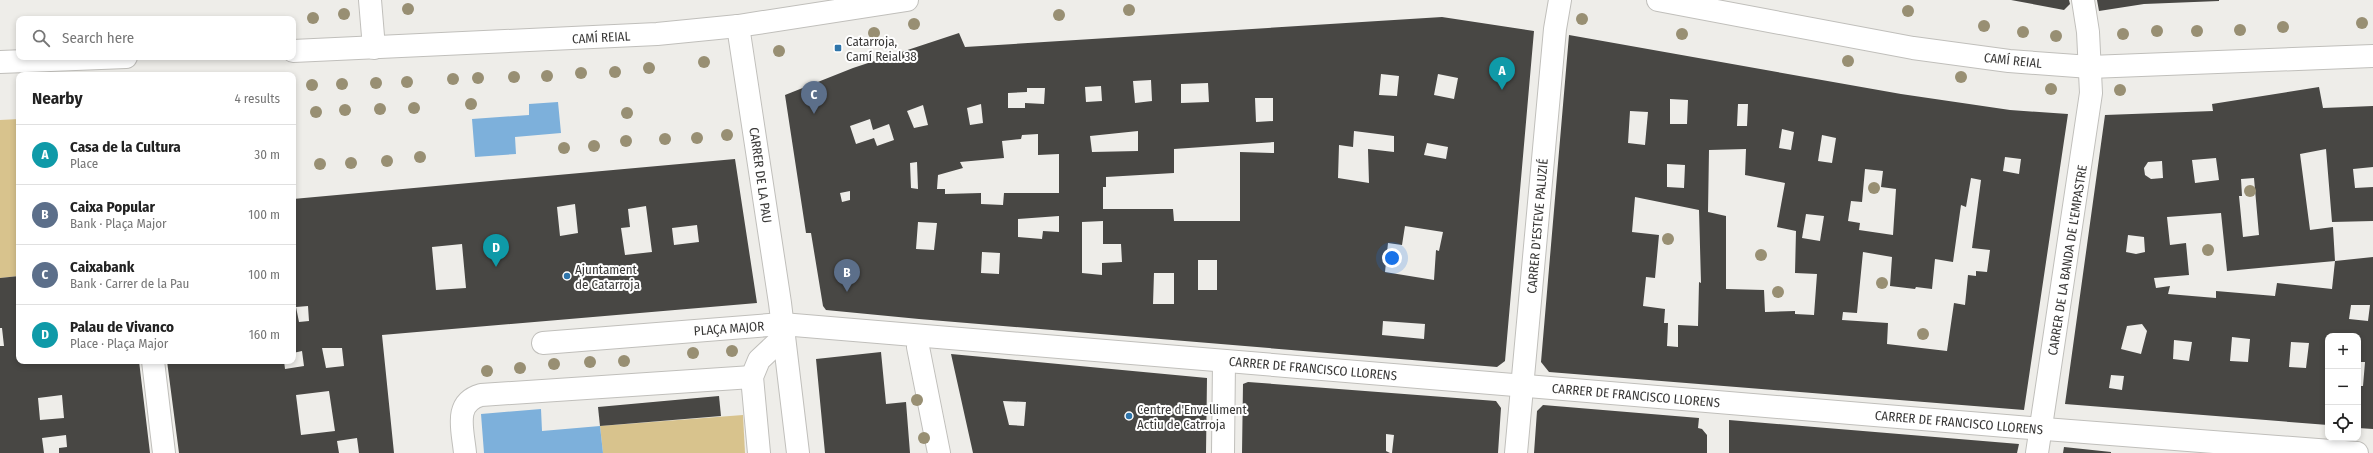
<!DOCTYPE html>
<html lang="en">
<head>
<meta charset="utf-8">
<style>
	:root { --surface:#fff; --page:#f2f2f2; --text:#222; --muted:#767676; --line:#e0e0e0; --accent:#ea580c }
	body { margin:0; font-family:"Fira Sans Condensed",sans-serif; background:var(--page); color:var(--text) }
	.controls { position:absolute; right:12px; bottom:12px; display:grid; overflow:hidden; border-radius:8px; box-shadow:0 2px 6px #0003 }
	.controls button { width:36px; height:36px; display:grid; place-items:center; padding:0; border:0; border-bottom:1px solid var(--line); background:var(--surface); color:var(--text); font:20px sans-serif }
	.you { position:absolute; left:1392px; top:258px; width:14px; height:14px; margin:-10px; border:3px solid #fff; border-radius:50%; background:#1a73e8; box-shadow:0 0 0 6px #1a73e833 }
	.badge { display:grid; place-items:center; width:26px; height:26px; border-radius:50%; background:var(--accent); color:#fff; font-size:13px; font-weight:700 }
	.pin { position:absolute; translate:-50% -33px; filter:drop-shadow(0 1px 2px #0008) }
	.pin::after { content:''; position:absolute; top:21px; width:14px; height:12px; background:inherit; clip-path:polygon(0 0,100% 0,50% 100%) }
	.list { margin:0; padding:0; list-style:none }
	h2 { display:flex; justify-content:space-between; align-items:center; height:52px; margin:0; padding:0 16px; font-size:17px }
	h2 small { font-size:13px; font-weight:400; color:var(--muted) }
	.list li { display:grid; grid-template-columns:26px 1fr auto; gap:12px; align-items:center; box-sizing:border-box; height:60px; padding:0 16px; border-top:1px solid var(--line) }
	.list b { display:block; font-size:15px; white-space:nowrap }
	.list p { margin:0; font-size:13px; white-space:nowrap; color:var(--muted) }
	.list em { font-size:13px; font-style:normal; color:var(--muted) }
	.icon { flex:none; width:22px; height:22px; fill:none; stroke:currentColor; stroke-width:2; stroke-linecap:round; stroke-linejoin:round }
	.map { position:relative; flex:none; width:2373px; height:453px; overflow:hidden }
	.search { position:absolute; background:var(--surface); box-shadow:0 2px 6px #0003; left:16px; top:16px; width:280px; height:44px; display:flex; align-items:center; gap:10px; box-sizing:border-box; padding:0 14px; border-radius:8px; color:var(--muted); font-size:15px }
	.panel { position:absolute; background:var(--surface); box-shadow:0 2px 6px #0003; left:16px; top:72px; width:280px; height:292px; border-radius:8px }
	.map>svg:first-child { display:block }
	.green { fill:#d8c38d }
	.water { fill:#7db0db }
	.building { fill:#484744; fill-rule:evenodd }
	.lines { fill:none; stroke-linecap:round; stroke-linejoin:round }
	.minor-casing { stroke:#c0bfbb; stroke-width:24 }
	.minor { stroke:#fff; stroke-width:22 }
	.tree { fill:#988f73 }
	.poi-dot { fill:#2f75aa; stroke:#fff; stroke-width:1.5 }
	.labels { text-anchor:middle; stroke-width:4; stroke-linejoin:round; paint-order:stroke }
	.street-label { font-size:13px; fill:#393837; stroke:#fff }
	.poi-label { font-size:13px; fill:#393837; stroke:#fff; text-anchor:start }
</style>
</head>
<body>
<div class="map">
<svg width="2373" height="453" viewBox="0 0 2373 453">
	<rect width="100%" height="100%" fill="#eeede9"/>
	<!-- green -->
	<g class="green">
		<polygon points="19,119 19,276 0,278 0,120"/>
		<polygon points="743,415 745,453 603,453 600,426"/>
	</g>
	<!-- water -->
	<g class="water">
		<polygon points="558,102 561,133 515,137 516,154 475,157 472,119 529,115 529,104"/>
		<polygon points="541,409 542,431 600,426 603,453 484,453 481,414"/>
	</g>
	<!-- building -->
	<g class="building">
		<polygon points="2011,0 2069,0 2070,4 2064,10"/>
		<polygon points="2097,0 2219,0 2219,1 2144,4 2099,11"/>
		<path d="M1442,17L1534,31L1505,361L1497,367L919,319L826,310L823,306L811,233H806L785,95L853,68L959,33L965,47ZM1381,74L1399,76L1397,96L1379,95ZM1438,74L1458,78L1454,99L1434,95ZM1151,80L1152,101L1135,103L1133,81ZM1208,83L1209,102L1181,103V84ZM1101,86L1102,101L1086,102L1085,87ZM1027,88H1045L1044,104L1025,103V108H1008V93L1027,92ZM1255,98H1273V121L1256,122ZM981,104L983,123L970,125L967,108ZM923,105L928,125L914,128L907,111ZM870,119L873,130L889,124L894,140L877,146L874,138L856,144L850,126ZM1138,131V151L1092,152L1090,136ZM1354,131L1394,136V152L1368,149L1369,183L1338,178L1339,145L1353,147ZM1038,134V155L1059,154V193H1004L1003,205L981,204V193L945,194V189H937L938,175L963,168L960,162L1004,158L1002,141L1021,139L1022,135ZM1274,142V153L1240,152V221H1174L1173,209H1103V187H1106V177L1174,173V149ZM1427,143L1448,147L1446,159L1424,155ZM917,162L918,189L911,188L910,163ZM850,191V200L842,202L840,193ZM1059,216V232L1043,231L1042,239L1018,237V219ZM1103,221V244H1121L1122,262L1102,263V275L1082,273V222ZM918,222L937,223L934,250L916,249ZM1405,226L1443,232L1439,251L1436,250L1434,280L1385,272L1388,243L1402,245ZM982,252L1000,253L999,274L981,273ZM1198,260H1217V290H1198ZM1154,273H1174V304H1153ZM1383,321L1425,324L1424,339L1382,335Z"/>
		<path d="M1569,35L1901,94L2010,110L2068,114L2024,410L1549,372L1541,362ZM1670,99L1688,100L1687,124H1670ZM1738,104H1748L1747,126H1737ZM1630,111L1648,112L1645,145L1628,143ZM1782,129L1794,132L1791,150L1779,148ZM1822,135L1836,138L1832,163L1818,161ZM1746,149L1745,175L1785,183L1777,227L1796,231L1795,273L1817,274L1814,315L1795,314V311L1765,312L1764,290L1726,289V216L1708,212L1709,150ZM2005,157L2021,159L2019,174L2003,171ZM1667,164L1685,165L1684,188L1667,187ZM1865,169L1883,171L1881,187L1896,189L1893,235L1859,230L1860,223L1848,221L1851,201L1862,202ZM1971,178L1981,180L1972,248L1990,250L1987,272L1976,271V276L1968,275L1965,305L1954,303L1947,351L1887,344L1888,323L1842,320L1843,312L1857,313L1863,252L1892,257L1890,286L1915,289L1916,287L1932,289L1935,259L1953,262L1961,205L1966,207ZM1635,197L1699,210L1701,283L1699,282L1698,326L1678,325V347L1667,346L1668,323H1664L1665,309L1643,306L1646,277L1655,278L1659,235L1632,232ZM1806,214L1824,216L1820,241L1802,238Z"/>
		<path d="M2319,87L2323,108L2373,106V167L2353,169L2355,188L2373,187V221L2332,222L2326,149L2300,154L2310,230L2333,227L2335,261L2227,271L2221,213L2167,217L2170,245L2186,243L2189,275L2154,278L2156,288L2170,286L2168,294L2216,298V291L2275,296L2277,283L2332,289L2335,261L2373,257V429L2358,428V386H2363L2365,362H2358V336H2328V425L2065,404L2105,115L2213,111L2212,104ZM2216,158L2219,180L2195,183L2192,160ZM2162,161L2163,178L2151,179L2145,175L2144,168L2148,162ZM2254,178L2259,235L2243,237L2239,196H2242L2241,179ZM2128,235L2144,237L2145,252L2136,254L2126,252ZM2351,305H2370L2368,321L2349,319ZM2142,324L2147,331L2141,354L2121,349L2127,326ZM2232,337L2250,339L2248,362L2230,361ZM2174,340L2192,342L2189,361L2173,359ZM2291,342L2309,343L2306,368L2289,367ZM2111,375L2124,376L2122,390L2109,388Z"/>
		<path d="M735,159L757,303L382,335L394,453H359L357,438L337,441L339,453H179L167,361H284L285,369L304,366L302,351L293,353V199ZM575,204L578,233L560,236L557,207ZM646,206L652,252L625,255L621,228L630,227L628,209ZM697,225L699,242L674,245L672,228ZM462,244L466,288L436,290L432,247ZM308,306L309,321L299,322L296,307ZM322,348H342L344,366L326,368ZM329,391L335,431L301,435L296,395Z"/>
		<path d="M19,276V361H139L150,453H59V448L67,447L66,435L42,438L44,453H0V346H4L2,328H0V278ZM62,395L64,418L40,420L38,398Z"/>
		<polygon points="881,352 886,404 906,402 910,453 825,453 816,359"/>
		<path d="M951,354L1207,378L1206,453H973ZM1003,401L1026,402L1024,426L1009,425Z"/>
		<polygon points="1248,382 1496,401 1501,408 1498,453 1392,453 1394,435 1386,434 1386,451 1390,453 1242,453 1243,384"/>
		<polygon points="719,396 721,416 600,426 598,407"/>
		<polygon points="1543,405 1699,418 1698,428 1702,429 1707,435 1707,453 1534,453 1537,411"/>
		<polygon points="1729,420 1851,430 2019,444 2017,453 1729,453"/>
		<polygon points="2064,447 2111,452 2111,453 2063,453"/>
	</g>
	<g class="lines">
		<!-- minor casing -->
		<g class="minor-casing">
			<g id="minor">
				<polyline points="370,0 374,48"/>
				<polyline points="1658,0 1913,48 2009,61 2090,67 2373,56"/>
				<polyline points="738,26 780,303 798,453"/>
				<polyline points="293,51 657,34 738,26 907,0"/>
				<polyline points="0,62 126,57"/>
				<polyline points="543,343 782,324 2018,427 2357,453"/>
				<polyline points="918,347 939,453"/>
				<polyline points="153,361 164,453"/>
				<path d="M465,453C463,430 453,403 481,395L752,377"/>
				<polyline points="759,453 752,377 759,360 776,344"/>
				<polyline points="1223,453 1224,361"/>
				<polyline points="1516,453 1555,29 1560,0"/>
				<polyline points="2037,453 2091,93 2088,32 2083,0"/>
			</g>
		</g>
		<!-- minor -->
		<use href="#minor" class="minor"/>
	</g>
	<!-- trees -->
	<g class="tree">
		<circle cx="408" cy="9" r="6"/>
		<circle cx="1129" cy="10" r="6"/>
		<circle cx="1908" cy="11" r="6"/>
		<circle cx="344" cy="14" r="6"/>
		<circle cx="1059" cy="15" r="6"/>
		<circle cx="313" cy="18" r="6"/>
		<circle cx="1582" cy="19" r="6"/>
		<circle cx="2362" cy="23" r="6"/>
		<circle cx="914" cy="24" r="6"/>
		<circle cx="1984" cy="26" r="6"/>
		<circle cx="2283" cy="27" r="6"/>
		<circle cx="2240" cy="30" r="6"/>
		<circle cx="2157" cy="31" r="6"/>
		<circle cx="2197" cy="31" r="6"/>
		<circle cx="2023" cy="32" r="6"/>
		<circle cx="874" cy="33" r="6"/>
		<circle cx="1682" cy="34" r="6"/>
		<circle cx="2123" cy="34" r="6"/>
		<circle cx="2056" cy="36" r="6"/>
		<circle cx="779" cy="51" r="6"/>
		<circle cx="1848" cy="61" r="6"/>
		<circle cx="704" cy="62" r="6"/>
		<circle cx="649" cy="68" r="6"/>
		<circle cx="615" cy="72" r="6"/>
		<circle cx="581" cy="73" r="6"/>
		<circle cx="547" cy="76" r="6"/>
		<circle cx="514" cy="77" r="6"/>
		<circle cx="1961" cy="77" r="6"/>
		<circle cx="478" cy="78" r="6"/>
		<circle cx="453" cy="79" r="6"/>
		<circle cx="407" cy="82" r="6"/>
		<circle cx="376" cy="83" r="6"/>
		<circle cx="342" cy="84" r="6"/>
		<circle cx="312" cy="85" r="6"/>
		<circle cx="2051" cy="89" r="6"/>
		<circle cx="2120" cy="90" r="6"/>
		<circle cx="471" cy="104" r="6"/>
		<circle cx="414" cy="108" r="6"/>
		<circle cx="380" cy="109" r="6"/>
		<circle cx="345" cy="110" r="6"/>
		<circle cx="316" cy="112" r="6"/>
		<circle cx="627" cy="113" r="6"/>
		<circle cx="727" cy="135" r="6"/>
		<circle cx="697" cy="138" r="6"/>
		<circle cx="665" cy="139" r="6"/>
		<circle cx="626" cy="141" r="6"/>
		<circle cx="594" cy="146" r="6"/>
		<circle cx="564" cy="148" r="6"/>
		<circle cx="420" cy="157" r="6"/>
		<circle cx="387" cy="161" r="6"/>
		<circle cx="351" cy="163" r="6"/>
		<circle cx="320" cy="164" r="6"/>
		<circle cx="1874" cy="188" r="6"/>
		<circle cx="2250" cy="191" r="6"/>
		<circle cx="1668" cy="239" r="6"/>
		<circle cx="2208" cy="250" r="6"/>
		<circle cx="1761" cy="255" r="6"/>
		<circle cx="1882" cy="283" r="6"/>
		<circle cx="1778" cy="292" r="6"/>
		<circle cx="1923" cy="334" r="6"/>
		<circle cx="732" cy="351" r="6"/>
		<circle cx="693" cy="353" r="6"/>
		<circle cx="624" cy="361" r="6"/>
		<circle cx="590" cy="362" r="6"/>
		<circle cx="554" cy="364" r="6"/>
		<circle cx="520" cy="368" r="6"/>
		<circle cx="487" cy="371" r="6"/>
		<circle cx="917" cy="400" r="6"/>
		<circle cx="924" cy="438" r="6"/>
	</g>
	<!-- markers -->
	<g class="poi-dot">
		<rect x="834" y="44" width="8" height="8" rx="2"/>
		<circle cx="567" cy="276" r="4"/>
		<circle cx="1129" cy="416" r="4"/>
	</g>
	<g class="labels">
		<!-- street labels -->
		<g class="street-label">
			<text transform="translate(601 37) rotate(-3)" y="5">CAMÍ REIAL</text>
			<text transform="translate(2013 60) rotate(6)" y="5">CAMÍ REIAL</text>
			<text transform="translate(761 175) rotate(82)" y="5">CARRER DE LA PAU</text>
			<text transform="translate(1537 226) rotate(-85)" y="5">CARRER D'ESTEVE PALUZIÉ</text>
			<text transform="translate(2067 260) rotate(-81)" y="5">CARRER DE LA BANDA DE L'EMPASTRE</text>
			<text transform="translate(729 328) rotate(-4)" y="5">PLAÇA MAJOR</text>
			<text transform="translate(1313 368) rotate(5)" y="5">CARRER DE FRANCISCO LLORENS</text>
			<text transform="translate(1636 395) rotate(5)" y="5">CARRER DE FRANCISCO LLORENS</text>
			<text transform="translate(1959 422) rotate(5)" y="5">CARRER DE FRANCISCO LLORENS</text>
		</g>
		<!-- poi labels -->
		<g class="poi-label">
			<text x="846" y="46">Catarroja,<tspan x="846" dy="15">Camí Reial 38</tspan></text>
			<text x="575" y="274">Ajuntament<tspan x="575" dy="15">de Catarroja</tspan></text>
			<text x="1137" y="414">Centre d'Envelliment<tspan x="1137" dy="15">Actiu de Catrroja</tspan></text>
		</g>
	</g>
</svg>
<div class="controls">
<button>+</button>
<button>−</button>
<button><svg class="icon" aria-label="locate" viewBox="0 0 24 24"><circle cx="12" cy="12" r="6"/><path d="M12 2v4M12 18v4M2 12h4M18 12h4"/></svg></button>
</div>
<div class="you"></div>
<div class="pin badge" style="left:1502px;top:90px;background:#0f9aa8">A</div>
<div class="pin badge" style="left:847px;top:292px;background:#5c6f8a">B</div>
<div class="pin badge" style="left:814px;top:114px;background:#5c6f8a">C</div>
<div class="pin badge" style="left:496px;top:267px;background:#0f9aa8">D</div>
<div class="search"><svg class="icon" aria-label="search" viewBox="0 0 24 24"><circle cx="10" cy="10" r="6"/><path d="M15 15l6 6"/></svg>Search here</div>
<section class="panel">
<h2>Nearby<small>4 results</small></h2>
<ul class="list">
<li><span class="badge" style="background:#0f9aa8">A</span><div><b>Casa de la Cultura</b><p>Place</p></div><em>30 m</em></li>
<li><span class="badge" style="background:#5c6f8a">B</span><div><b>Caixa Popular</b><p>Bank · Plaça Major</p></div><em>100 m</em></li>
<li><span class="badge" style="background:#5c6f8a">C</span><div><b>Caixabank</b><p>Bank · Carrer de la Pau</p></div><em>100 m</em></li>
<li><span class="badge" style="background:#0f9aa8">D</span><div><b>Palau de Vivanco</b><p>Place · Plaça Major</p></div><em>160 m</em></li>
</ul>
</section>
</div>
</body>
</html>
